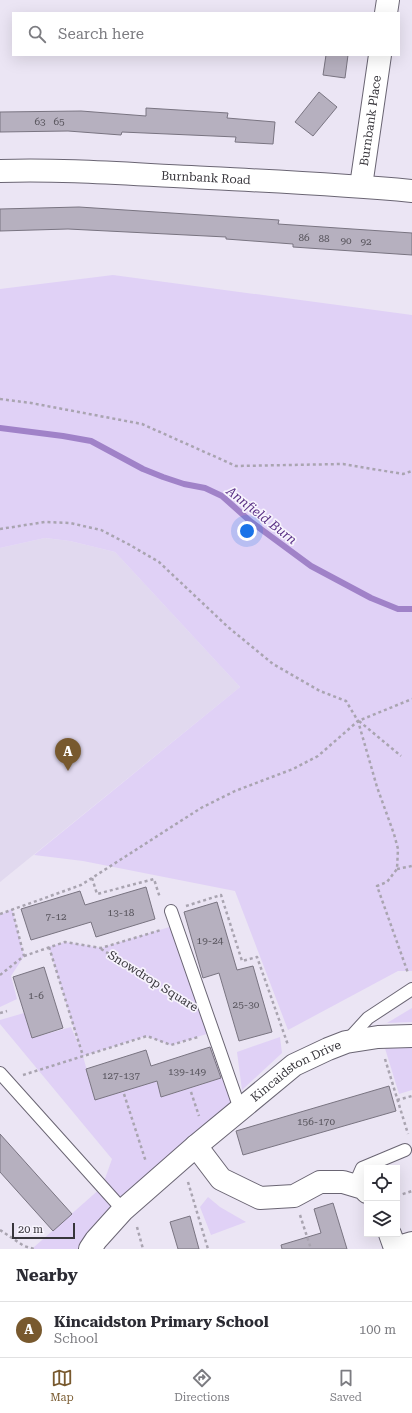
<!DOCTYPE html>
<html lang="en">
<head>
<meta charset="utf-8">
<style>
	:root { --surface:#fff; --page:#f7f7f7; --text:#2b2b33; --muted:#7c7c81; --line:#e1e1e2; --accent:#78592e }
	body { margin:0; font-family:"Roboto Serif",serif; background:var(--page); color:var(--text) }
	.controls { position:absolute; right:12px; bottom:12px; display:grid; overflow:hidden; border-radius:0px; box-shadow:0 4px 16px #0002 }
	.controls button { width:36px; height:36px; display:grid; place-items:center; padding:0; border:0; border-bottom:1px solid var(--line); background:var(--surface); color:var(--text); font:20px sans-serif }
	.scale { position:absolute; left:12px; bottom:10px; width:63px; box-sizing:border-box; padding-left:4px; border:2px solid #37353b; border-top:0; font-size:11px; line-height:14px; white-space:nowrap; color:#37353b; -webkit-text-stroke:3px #f7f3fd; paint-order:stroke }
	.you { position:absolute; left:247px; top:531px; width:14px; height:14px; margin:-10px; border:3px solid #fff; border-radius:50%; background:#1a73e8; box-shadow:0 0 0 6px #1a73e833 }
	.badge { display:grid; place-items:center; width:26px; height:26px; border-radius:50%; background:var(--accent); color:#fff; font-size:13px; font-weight:700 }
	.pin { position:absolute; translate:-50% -33px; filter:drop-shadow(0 1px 2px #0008) }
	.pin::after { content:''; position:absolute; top:21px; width:14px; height:12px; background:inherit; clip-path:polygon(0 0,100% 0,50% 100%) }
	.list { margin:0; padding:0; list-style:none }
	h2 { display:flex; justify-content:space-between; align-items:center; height:52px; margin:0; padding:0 16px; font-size:17px }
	h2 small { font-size:13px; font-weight:400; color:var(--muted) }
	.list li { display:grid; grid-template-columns:26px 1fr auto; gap:12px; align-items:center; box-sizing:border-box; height:56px; padding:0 16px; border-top:1px solid var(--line) }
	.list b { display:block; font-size:15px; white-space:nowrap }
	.list p { margin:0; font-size:13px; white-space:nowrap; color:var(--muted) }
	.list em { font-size:13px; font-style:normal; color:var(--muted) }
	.icon { flex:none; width:22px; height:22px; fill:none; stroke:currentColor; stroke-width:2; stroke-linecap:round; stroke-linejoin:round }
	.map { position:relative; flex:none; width:412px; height:1249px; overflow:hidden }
	.search { position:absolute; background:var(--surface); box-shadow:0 4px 16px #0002; left:12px; right:12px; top:12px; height:44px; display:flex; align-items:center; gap:10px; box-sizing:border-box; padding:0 14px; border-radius:0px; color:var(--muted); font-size:15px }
	.sheet { height:108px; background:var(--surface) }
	nav { display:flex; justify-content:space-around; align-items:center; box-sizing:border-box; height:56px; border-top:1px solid var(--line); background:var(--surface); font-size:11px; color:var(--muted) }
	nav a { display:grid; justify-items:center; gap:2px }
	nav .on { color:var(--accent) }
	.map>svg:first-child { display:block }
	.built { fill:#e1d9ef }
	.green { fill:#e0d1f6 }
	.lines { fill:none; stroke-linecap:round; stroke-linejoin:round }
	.stream { stroke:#a082c8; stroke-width:6 }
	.building { fill:#b6b0bf; stroke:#797481 }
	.service-casing { stroke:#6a6573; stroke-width:14 }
	.minor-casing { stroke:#6a6573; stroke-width:24 }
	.tertiary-casing { stroke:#6a6573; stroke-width:24 }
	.path { stroke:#a9a4b0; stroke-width:2.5; stroke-dasharray:3 3; stroke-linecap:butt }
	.service { stroke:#fff; stroke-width:12 }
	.minor { stroke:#fff; stroke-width:22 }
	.tertiary { stroke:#fff; stroke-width:22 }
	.labels { text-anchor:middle; stroke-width:3.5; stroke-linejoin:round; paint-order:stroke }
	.number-label { font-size:10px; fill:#57545c }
	.street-label { font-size:12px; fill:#37353b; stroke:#f7f3fd }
	.water-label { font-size:13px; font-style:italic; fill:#5a3185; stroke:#f7f3fd }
</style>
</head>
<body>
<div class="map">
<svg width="412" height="1249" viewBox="0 0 412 1249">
	<rect width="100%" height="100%" fill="#ebe5f4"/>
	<!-- built -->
	<polygon class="built" points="45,538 70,541 115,552 240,687 0,882 0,548"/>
	<!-- green -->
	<g class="green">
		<polygon points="113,275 412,315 412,971 398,971 288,1030 235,891 83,861 34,855 240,687 115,552 70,541 45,538 0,548 0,289"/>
		<polygon points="12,909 24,956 11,976 17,999 0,1007 0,915"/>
		<polygon points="176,925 213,1032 171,1045 146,1036 83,1056 95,1100 156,1081 162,1097 222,1078 229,1077 240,1109 90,1249 34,1249 33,1248 102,1187 112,1159 0,1024 0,1020 24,1013 32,1038 71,1027 80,1048 49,947 65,942 101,948"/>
		<polygon points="412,1008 412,1022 387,1023"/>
		<polygon points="280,1037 282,1053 242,1090 237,1052"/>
		<polygon points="384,1045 412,1045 412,1090 399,1094"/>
		<polygon points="208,1197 220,1207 246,1222 211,1235 200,1207"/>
	</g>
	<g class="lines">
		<!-- stream -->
		<polyline class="stream" points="0,428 63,436 91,441 143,469 163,477 184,484 205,488 222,496 250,521 311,566 371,598 398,609 412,609"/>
	</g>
	<!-- building -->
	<g class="building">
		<polygon points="326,55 348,55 345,78 323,75"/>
		<polygon points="319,92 337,107 313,136 295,122"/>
		<polygon points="146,108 228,113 227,118 275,122 273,144 235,142 236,137 122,132 121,135 68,131 0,132 0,112 81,111 146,116"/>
		<polygon points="79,207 279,220 278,224 412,233 412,255 293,247 293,244 226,239 226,237 68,229 0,231 0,209"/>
		<polygon points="146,887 155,919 96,937 91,922 31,940 21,909 80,891 85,905"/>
		<polygon points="217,902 237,970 253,966 272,1032 239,1041 219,973 203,978 184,912"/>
		<polygon points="44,967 63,1028 32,1038 13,977"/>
		<polygon points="210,1047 221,1078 161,1097 157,1081 95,1100 86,1069 146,1050 151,1066"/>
		<polygon points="389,1086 396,1111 243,1155 236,1131"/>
		<polygon points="0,1134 72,1214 53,1231 0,1172"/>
		<polygon points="333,1203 347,1249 282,1249 281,1245 321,1233 314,1209"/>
		<polygon points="190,1216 199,1249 178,1249 170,1222"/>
	</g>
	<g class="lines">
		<!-- service casing -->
		<g class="service-casing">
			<g id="service">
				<polyline points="171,911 240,1109"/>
				<polyline points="347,1041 368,1018 412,989"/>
				<polyline points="0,1073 123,1210"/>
				<polyline points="354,1186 362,1168 405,1150"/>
			</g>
		</g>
		<!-- minor casing -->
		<g class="minor-casing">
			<g id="minor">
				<polyline points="386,13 388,0"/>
				<path id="s1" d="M361,186L380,55"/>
				<polyline points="196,1146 221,1179 260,1198 294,1196 320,1182 343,1182 363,1188 367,1192"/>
				<polyline points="390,1234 395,1248 412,1243"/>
			</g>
		</g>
		<!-- tertiary casing -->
		<g class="tertiary-casing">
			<g id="tertiary">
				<path id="s2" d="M0,171C63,169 128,174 191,177C265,181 338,184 412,191"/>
				<path id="s3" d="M90,1249L96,1240L123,1210L196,1146L294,1065L328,1049L346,1042L378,1037L412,1036"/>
			</g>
		</g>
		<!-- path -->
		<g class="path">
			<polyline points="0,399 31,403 142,424 236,466 343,464 403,474 412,471"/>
			<polyline points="0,529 45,522 70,523 101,530 130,545 159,562 228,627 273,664 320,691 346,701 358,721 377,787 394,834 398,849 397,869 387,882 377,886 408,973"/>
			<polyline points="359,721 401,756"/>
			<polyline points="397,869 412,866"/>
			<polyline points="92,878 97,894 154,879 160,898"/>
			<polyline points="186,906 221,895 242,961 257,957 288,1045"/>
			<polyline points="0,914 81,885 201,808 235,791 293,769 318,756 358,721 412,699"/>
			<polyline points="49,947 83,1056"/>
			<polyline points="101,949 184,999"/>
			<polyline points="24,956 65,942 101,948 161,930"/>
			<polyline points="0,975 24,956 12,909"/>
			<polyline points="0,1013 7,1011"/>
			<polyline points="385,1059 408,1134"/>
			<polyline points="23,1075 147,1036 171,1045 198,1037"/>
			<polyline points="191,1092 199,1116"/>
			<polyline points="124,1094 146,1162"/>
			<polyline points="397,1100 412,1096"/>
			<polyline points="188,1182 208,1249"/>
			<polyline points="397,1196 412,1191"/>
			<polyline points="300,1215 311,1249"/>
			<polyline points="137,1227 143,1249"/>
			<polyline points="0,1230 24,1246 34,1249"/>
		</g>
		<!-- service -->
		<use href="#service" class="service"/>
		<!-- minor -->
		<use href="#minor" class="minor"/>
		<!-- tertiary -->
		<use href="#tertiary" class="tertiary"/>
	</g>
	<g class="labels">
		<!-- number labels -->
		<g class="number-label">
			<text x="40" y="125">63</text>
			<text x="59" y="125">65</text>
			<text x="304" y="241">86</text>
			<text x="324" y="242">88</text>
			<text x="346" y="244">90</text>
			<text x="366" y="245">92</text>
			<text x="121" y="916">13-18</text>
			<text x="56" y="920">7-12</text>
			<text x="210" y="944">19-24</text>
			<text x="36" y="999">1-6</text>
			<text x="246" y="1008">25-30</text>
			<text x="187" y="1075">139-149</text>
			<text x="121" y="1079">127-137</text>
			<text x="316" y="1125">156-170</text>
		</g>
		<!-- street labels -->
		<g class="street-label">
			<text dy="4" stroke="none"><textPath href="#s1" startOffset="66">Burnbank Place</textPath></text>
			<text dy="4" stroke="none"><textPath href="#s2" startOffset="206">Burnbank Road</textPath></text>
			<text transform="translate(153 981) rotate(32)" y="4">Snowdrop Square</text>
			<text dy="4" stroke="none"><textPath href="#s3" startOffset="274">Kincaidston Drive</textPath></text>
		</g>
		<!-- water labels -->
		<g class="water-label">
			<text transform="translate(262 515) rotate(38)" y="5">Annfield Burn</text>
		</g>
	</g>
</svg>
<div class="controls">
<button><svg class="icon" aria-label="locate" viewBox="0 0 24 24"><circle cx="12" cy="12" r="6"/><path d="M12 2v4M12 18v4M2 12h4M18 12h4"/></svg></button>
<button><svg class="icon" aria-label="layers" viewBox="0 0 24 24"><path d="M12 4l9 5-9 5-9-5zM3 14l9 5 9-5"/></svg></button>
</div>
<div class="scale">20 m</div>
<div class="you"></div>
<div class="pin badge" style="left:68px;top:771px">A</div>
<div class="search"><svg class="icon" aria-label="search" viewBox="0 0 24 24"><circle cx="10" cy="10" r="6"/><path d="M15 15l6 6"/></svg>Search here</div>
</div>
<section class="sheet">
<h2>Nearby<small></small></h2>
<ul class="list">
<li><span class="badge">A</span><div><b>Kincaidston Primary School</b><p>School</p></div><em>100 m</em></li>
</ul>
</section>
<nav>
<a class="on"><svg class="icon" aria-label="map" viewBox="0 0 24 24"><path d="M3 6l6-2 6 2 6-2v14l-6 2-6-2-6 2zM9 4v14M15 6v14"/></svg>Map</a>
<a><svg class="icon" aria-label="directions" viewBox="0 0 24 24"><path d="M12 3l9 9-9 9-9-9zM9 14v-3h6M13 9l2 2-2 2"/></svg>Directions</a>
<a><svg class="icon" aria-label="saved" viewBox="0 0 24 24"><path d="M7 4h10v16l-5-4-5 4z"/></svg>Saved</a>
</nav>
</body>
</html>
